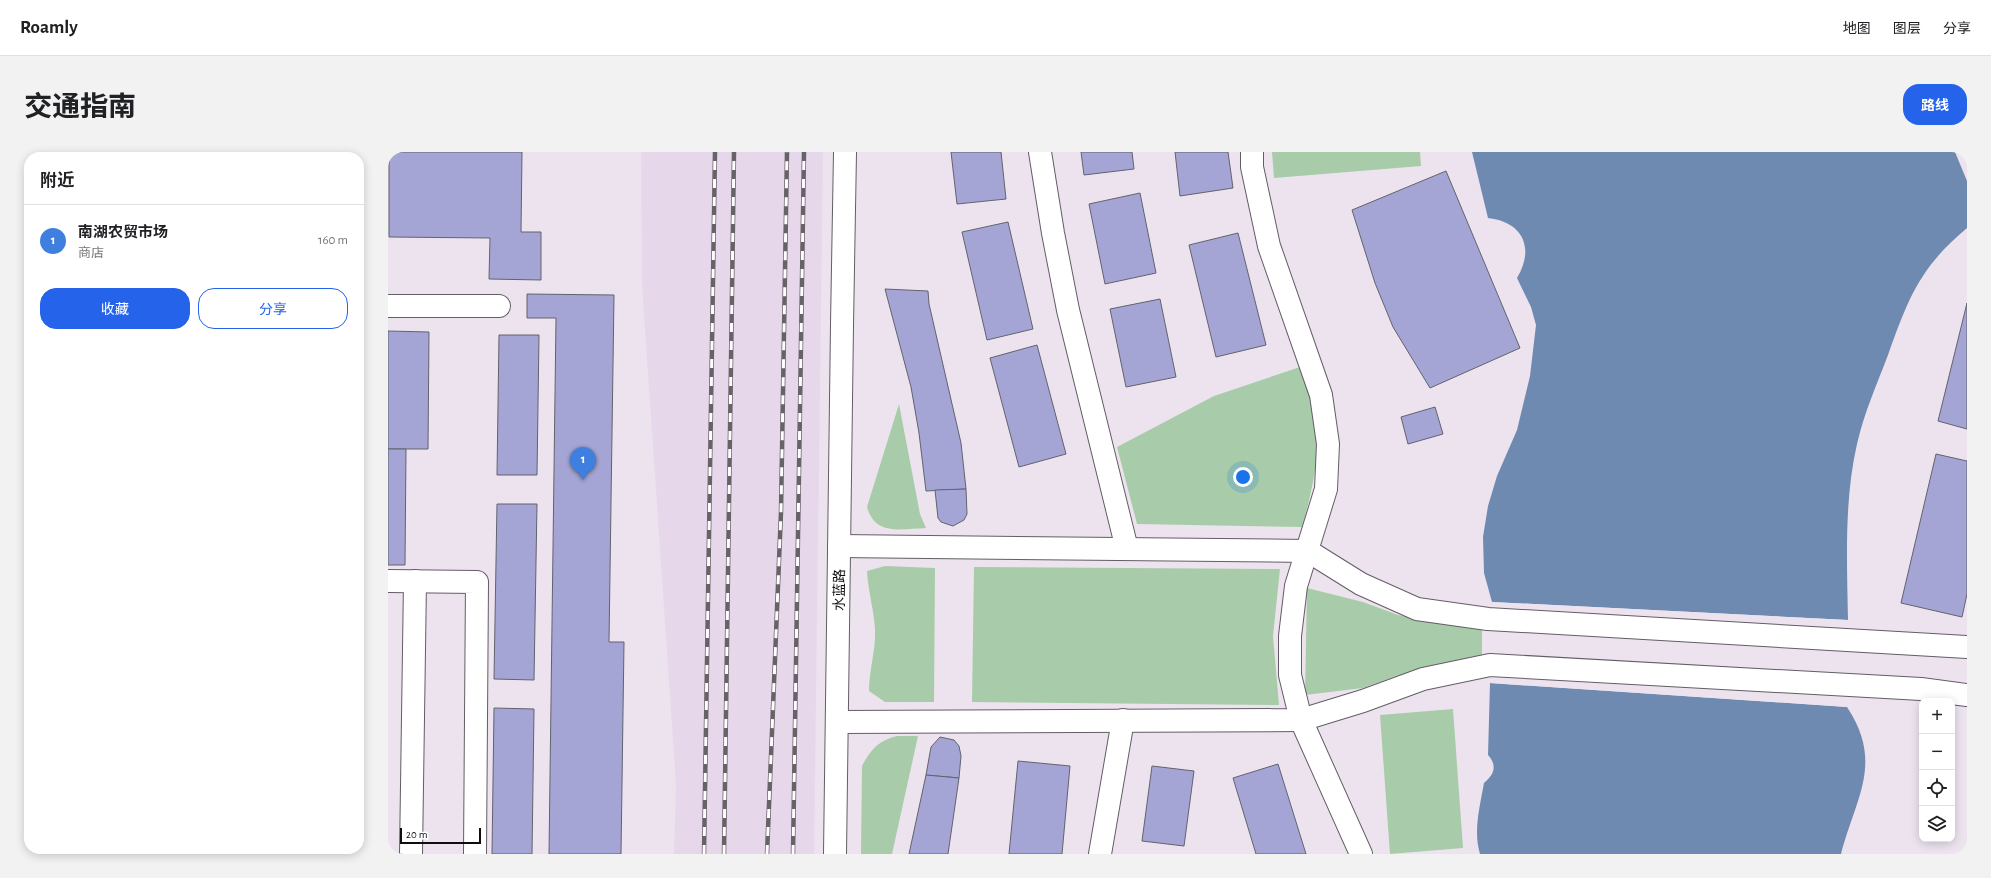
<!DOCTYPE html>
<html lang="zh">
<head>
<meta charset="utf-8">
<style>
	:root { --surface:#fff; --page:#f2f2f2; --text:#202124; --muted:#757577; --line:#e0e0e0; --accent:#2563eb }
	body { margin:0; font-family:"Alegreya Sans","Noto Sans SC",sans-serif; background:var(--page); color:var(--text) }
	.controls { position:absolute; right:12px; bottom:12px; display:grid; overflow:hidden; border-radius:8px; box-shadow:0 2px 10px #0003 }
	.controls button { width:36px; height:36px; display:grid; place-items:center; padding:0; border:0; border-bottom:1px solid var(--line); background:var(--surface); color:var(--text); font:20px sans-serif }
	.scale { position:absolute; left:12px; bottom:10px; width:81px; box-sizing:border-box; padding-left:4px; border:2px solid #100d11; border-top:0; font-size:11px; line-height:14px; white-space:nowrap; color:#100d11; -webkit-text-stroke:3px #fff; paint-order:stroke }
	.you { position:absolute; left:855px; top:325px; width:14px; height:14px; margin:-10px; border:3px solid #fff; border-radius:50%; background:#1a73e8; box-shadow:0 0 0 6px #1a73e833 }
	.badge { display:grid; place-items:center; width:26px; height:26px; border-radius:50%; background:var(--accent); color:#fff; font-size:13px; font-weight:700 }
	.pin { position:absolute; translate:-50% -33px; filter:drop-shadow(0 1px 2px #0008) }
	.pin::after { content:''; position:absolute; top:21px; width:14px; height:12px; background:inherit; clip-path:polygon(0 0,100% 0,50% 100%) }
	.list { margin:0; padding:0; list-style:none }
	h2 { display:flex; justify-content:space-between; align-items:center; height:52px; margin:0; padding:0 16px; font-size:17px }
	h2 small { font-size:13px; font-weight:400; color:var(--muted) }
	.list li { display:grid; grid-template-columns:26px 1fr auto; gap:12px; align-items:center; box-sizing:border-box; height:72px; padding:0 16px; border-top:1px solid var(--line) }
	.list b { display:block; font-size:15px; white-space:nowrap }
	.list p { margin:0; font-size:13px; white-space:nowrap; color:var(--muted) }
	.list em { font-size:13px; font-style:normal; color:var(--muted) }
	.actions { display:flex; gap:8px; padding:12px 16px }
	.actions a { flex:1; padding:9px 0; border:1px solid var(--accent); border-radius:16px; text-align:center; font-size:14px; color:var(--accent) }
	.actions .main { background:var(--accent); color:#fff }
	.icon { flex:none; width:22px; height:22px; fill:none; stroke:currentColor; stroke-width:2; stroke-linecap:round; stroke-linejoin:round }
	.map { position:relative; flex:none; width:1579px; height:702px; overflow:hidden; border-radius:16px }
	header { display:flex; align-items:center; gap:24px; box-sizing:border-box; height:56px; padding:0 20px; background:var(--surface); border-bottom:1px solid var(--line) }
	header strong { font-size:19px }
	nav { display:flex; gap:22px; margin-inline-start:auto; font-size:14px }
	.intro { display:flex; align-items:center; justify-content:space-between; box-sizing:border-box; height:96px; padding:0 24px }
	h1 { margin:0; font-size:28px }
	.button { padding:10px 18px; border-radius:16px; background:var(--accent); color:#fff; font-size:14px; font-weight:700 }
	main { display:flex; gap:24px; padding:0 24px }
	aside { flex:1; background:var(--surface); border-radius:16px; box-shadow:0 2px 10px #0003 }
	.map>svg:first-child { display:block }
	.built { fill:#e6d8ea }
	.green { fill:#a8cca9 }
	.water { fill:#6e8ab1 }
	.pier { fill:#ece3ee }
	.building { fill:#a5a5d5; stroke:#62626e }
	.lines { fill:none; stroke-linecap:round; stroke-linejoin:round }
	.minor-casing { stroke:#645c66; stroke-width:24 }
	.tertiary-casing { stroke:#645c66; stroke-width:24 }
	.minor { stroke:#fff; stroke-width:22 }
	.tertiary { stroke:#fff; stroke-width:22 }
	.rail-casing { stroke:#676168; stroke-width:4.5 }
	.rail { stroke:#fff; stroke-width:3; stroke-dasharray:9; stroke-linecap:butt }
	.labels { text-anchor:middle; stroke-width:4; stroke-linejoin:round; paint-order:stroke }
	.street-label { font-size:14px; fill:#100d11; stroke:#fff }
</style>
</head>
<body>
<header>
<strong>Roamly</strong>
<nav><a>地图</a><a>图层</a><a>分享</a></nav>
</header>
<div class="intro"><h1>交通指南</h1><a class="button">路线</a></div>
<main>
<aside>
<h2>附近<small></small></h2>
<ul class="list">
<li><span class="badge" style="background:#3f7fe0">1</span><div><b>南湖农贸市场</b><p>商店</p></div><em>160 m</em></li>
</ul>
<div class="actions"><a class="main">收藏</a><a>分享</a></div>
</aside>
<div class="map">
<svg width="1579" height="702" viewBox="0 0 1579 702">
	<rect width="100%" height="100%" fill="#ece3ee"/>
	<!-- built -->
	<polygon class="built" points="253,0 435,0 426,702 286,702 288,632 254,133"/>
	<!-- green -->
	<g class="green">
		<polygon points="884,0 1032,0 1033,14 886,26"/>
		<path d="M912,215C916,228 923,240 926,253C935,294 925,336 914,375L749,372L729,295L826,244Z"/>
		<path d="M511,252L532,362L538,376C513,377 487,384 479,355Z"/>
		<path d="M497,414L547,416L546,550H497L481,539C481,518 488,498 487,477C486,458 480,439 479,419Z"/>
		<polygon points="586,415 892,417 885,484 891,553 584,550"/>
		<polygon points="919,436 975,450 1010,463 1094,478 1094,503 1008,524 975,536 917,543"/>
		<polygon points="1065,557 1075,696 1002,702 992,563"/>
		<path d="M509,584H530L504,702H473L474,614C482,598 491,588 509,584Z"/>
	</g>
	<!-- water -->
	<g class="water">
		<path d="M1084,0H1567L1579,29V76C1532,115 1520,147 1500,203C1489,232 1476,261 1469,292C1456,349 1459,409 1460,468L1104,450L1096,421L1095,385L1100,354L1109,324L1129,278L1142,224L1148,173L1143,155L1129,126C1147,96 1135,70 1100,66Z"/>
		<path d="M1102,531L1459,555C1496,611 1468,645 1453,702H1092C1085,679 1092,654 1096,631C1107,622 1109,613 1100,603Z"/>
	</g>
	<!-- pier -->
	<g class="pier">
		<polygon points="1104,450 1460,468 1460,470 1104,452"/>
		<polygon points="1102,529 1459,553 1459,555 1102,531"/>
	</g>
	<!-- building -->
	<g class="building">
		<polygon points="1,0 134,0 133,80 153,80 153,128 101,127 102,86 1,85"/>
		<polygon points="563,0 613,0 618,47 569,52"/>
		<polygon points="693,0 744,0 746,17 696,23"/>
		<polygon points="787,0 840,0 845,36 792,44"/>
		<polygon points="1058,19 1132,196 1042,236 1005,175 987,131 964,58"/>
		<polygon points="752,41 768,121 717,132 701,52"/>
		<polygon points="620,70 645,177 599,188 574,80"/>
		<polygon points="850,81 878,193 828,205 801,93"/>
		<polygon points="497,137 540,139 541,152 573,291 578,337 538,339 531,281 523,235"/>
		<polygon points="139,142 226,143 221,490 236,490 233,702 161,702 168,166 139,166"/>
		<polygon points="772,147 788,225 738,235 722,157"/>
		<polygon points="1579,151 1579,277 1550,269"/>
		<polygon points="0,179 41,180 40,297 0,297"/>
		<polygon points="111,183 151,183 149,323 109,323"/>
		<polygon points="649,193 678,302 631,315 602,206"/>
		<polygon points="1047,255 1055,282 1020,292 1013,265"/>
		<polygon points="0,297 18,297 17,413 0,413"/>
		<polygon points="1548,302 1579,309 1579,442 1574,465 1513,451"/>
		<polygon points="578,337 579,362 576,368 565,374 553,370 550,366 547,338"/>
		<polygon points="109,352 149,352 146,528 106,527"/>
		<polygon points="106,556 146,557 144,702 104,702"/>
		<polygon points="552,585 566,588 571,594 573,604 571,626 538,623 543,595"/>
		<polygon points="630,609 682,614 674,702 621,702"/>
		<polygon points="890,612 918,702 868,702 845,626"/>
		<polygon points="764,614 806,619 796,694 754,689"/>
		<polygon points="538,623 571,626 560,702 521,702"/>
	</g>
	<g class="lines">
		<!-- minor casing -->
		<g class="minor-casing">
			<g id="minor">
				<polyline points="652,0 665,81 680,158 739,397"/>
				<polyline points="864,0 864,15 881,94 933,243 940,292 938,337 908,434 902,484 902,523 913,568 973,702"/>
				<polyline points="0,154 111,154"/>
				<polyline points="454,173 457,0"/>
				<polyline points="451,394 920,399 973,432 1029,457 1100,467 1579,495"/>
				<polyline points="0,429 89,430 87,702"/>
				<polyline points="449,570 913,568 975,549 1035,527 1102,513 1533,537 1579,543"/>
				<polyline points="23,702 27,429"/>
				<polyline points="712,702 735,568"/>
			</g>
		</g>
		<!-- tertiary casing -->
		<g class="tertiary-casing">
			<polyline id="tertiary" points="447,702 454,173"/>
		</g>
		<!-- minor -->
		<use href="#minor" class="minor"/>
		<!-- tertiary -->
		<use href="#tertiary" class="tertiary"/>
		<!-- rail casing -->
		<g class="rail-casing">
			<g id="rail">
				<polyline points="316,702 327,0"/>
				<polyline points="336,702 346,0"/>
				<polyline points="379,702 393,360 399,0"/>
				<polyline points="405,702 416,0"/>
			</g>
		</g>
		<!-- rail -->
		<use href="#rail" class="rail"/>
	</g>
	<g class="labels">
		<!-- street labels -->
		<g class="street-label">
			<text transform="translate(451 438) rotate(-89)" y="5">水蓝路</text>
		</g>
	</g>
</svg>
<div class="controls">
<button>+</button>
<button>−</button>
<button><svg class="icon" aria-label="locate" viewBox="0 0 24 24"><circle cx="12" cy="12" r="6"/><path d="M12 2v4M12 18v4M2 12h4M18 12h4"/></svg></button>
<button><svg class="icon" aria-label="layers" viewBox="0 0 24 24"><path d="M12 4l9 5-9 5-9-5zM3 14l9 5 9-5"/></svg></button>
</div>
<div class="scale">20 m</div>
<div class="you"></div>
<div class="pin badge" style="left:195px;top:328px;background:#3f7fe0">1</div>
</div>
</main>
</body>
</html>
